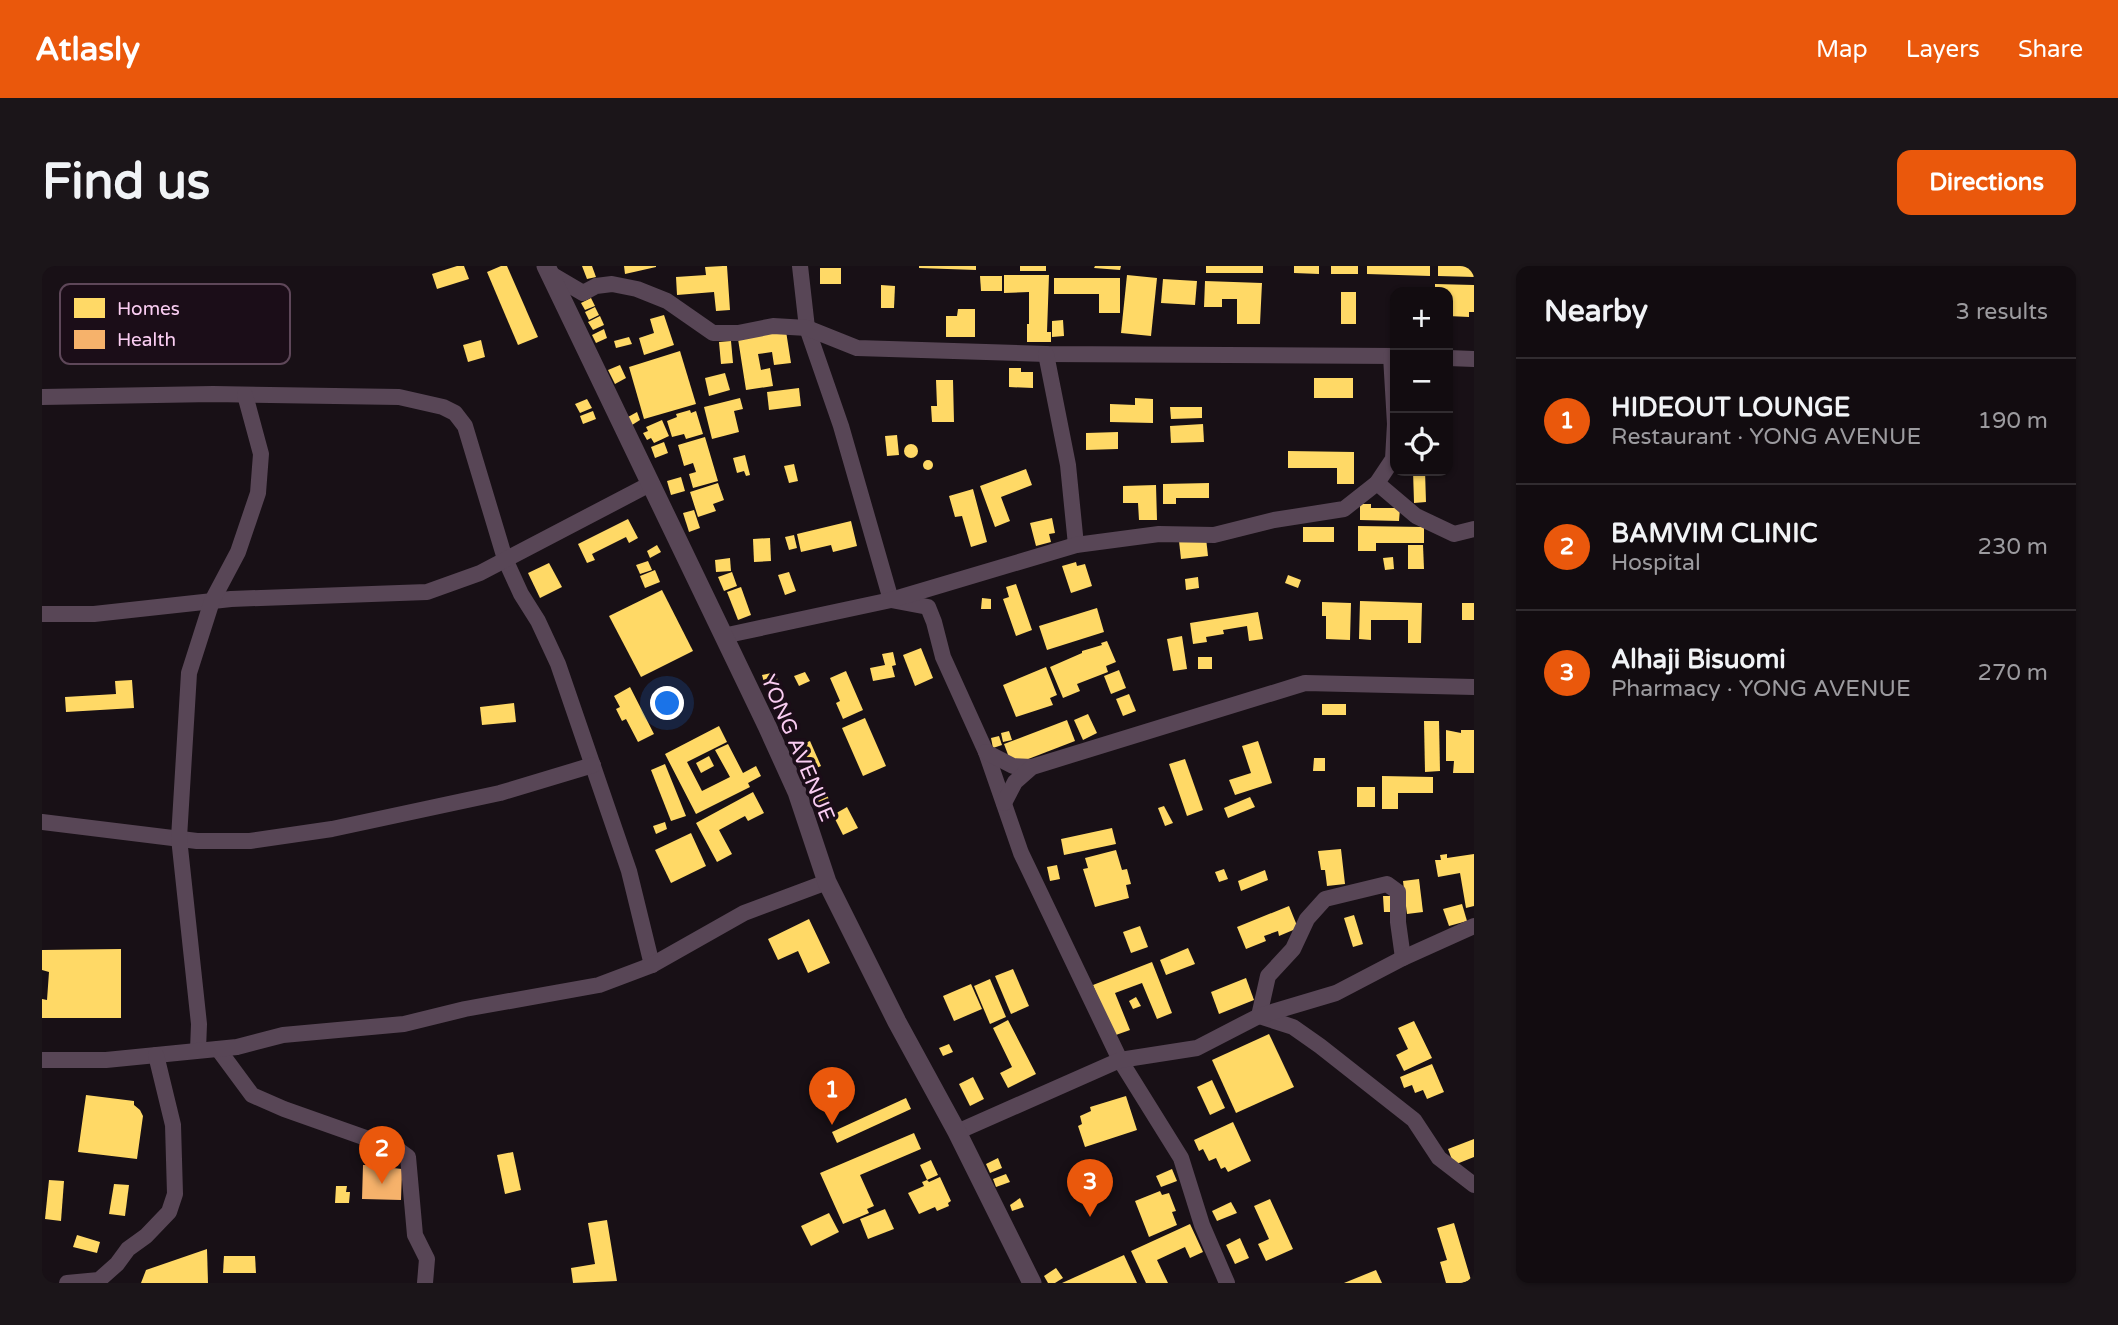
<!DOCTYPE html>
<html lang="en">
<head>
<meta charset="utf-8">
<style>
	:root { --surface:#120c10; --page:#1b1519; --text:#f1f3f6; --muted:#9c9b9f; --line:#312c30; --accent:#ea580c }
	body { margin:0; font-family:"Varela Round",sans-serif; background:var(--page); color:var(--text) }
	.controls { position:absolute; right:21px; top:21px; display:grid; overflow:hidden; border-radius:14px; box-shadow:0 2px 5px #0004 }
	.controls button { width:63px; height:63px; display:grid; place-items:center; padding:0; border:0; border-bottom:2px solid var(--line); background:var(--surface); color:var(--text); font:35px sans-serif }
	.you { position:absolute; left:626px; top:438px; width:24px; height:24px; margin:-18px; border:5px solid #fff; border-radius:50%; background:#1a73e8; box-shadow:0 0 0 10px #1a73e833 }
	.badge { display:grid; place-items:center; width:46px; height:46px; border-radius:50%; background:var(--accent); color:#fff; font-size:23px; font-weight:700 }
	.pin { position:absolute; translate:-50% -58px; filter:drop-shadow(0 2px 4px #0008) }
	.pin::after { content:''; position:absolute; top:37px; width:24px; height:21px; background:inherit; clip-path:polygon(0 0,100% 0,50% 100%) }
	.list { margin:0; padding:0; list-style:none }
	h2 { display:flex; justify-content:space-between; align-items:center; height:91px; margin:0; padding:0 28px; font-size:30px }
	h2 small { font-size:23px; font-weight:400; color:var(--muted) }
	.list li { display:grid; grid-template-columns:46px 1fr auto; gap:21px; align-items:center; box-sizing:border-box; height:126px; padding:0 28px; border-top:2px solid var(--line) }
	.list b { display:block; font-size:26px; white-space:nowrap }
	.list p { margin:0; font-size:23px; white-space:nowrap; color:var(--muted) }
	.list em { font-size:23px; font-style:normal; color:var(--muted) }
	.icon { flex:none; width:38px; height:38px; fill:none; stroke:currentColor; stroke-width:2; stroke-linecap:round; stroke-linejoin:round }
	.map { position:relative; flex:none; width:1432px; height:1017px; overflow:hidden; border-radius:14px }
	header { display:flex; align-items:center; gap:42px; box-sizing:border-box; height:98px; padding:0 35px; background:var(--accent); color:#fff }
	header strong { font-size:33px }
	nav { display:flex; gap:38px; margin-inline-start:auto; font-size:24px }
	.intro { display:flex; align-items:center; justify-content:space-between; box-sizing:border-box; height:168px; padding:0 42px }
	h1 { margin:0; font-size:49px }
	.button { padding:18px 32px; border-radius:14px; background:var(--accent); color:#fff; font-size:24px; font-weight:700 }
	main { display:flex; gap:42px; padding:0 42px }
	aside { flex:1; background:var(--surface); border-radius:14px; box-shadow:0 2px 5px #0004 }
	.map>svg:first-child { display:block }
	.homes { fill:#ffd966 }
	.health { fill:#f6b26b }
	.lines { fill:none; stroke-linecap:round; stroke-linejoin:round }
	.minor { stroke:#584656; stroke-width:16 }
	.tertiary { stroke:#584656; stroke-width:19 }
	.labels { text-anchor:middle; stroke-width:7; stroke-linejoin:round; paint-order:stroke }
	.street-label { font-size:21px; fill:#facdf2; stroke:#1b0d18 }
	.key { fill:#1b0d18; stroke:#5e4759; stroke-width:2 }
	.key-label { font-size:19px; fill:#facdf2 }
</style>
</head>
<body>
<header>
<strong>Atlasly</strong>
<nav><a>Map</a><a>Layers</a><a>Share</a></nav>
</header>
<div class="intro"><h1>Find us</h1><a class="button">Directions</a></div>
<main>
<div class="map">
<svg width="1432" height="1017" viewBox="0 0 1432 1017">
	<rect width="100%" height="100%" fill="#181016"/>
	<!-- homes -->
	<g class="homes">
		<polygon points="415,0 422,0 427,13 395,23 390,8"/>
		<polygon points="459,0 465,0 496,71 476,79 445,6"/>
		<polygon points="540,0 550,0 554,11 545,13"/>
		<polygon points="582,0 614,0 614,1 583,8"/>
		<polygon points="681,0 685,0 688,44 674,45 672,26 635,29 634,11 664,9 663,1"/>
		<polygon points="877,0 934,0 934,4 877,2"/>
		<rect x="978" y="0" width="26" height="5"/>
		<polygon points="1053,0 1079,0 1078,4 1052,2"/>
		<rect x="1164" y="0" width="57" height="7"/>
		<polygon points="1252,0 1277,0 1277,8 1252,7"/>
		<rect x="1289" y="0" width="27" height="8"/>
		<polygon points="1325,0 1388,0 1388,10 1325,8"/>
		<polygon points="1396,0 1432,0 1432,11 1396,10"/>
		<rect x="778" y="2" width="21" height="16"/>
		<polygon points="962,9 1007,9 1005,66 1009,66 1009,76 985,76 985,58 987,58 987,26 962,27"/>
		<polygon points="1085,9 1115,12 1109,70 1079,67"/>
		<polygon points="938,10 960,10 960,25 939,25"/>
		<polygon points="1012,12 1078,12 1078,47 1057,47 1057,28 1012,28"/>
		<polygon points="1121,13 1155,15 1153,39 1119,37"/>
		<polygon points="1163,15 1220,17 1218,58 1195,58 1195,33 1180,33 1180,41 1162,41"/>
		<polygon points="1393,18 1432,19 1432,46 1427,46 1427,51 1406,50 1406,26 1393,26"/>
		<polygon points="839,19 853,20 852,42 839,42"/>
		<rect x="1299" y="26" width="15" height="32"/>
		<polygon points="549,32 553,40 543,44 539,37"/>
		<polygon points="553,41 557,49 547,54 543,46"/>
		<polygon points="916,43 933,43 933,71 904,71 904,50 915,50"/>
		<polygon points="622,49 632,79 602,89 597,72 612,67 608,53"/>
		<polygon points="558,50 562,59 551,64 546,56"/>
		<polygon points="1021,54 1022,70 1010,71 1010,55"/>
		<polygon points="562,63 565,72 554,77 550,69"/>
		<polygon points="744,65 749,97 732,99 730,86 716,88 719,104 728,102 731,120 704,124 696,73"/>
		<polygon points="587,71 590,78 574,82 572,75"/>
		<polygon points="439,74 443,91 426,96 421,79"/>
		<polygon points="689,75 691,97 679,98 677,76"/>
		<polygon points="638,85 654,138 602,153 587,101"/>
		<polygon points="578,99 584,112 573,118 566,104"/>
		<polygon points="967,102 979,102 979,106 991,106 991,122 967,121"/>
		<polygon points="683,107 688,124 667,130 663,112"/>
		<rect x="1272" y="112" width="39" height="20"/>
		<polygon points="894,114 911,114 912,156 890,156 889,140 895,140"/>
		<polygon points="757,122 759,140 727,144 725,126"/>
		<polygon points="698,132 701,143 692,145 697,166 670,173 662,141"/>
		<polygon points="1093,132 1111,133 1111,157 1068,156 1068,138 1093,139"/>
		<polygon points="545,133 550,142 538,147 533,138"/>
		<polygon points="1128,141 1160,141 1160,152 1129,153"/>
		<polygon points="648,144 649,147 654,145 661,168 644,173 642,168 630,171 625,155 635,151 634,148"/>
		<polygon points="551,145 554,153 541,158 538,150"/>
		<polygon points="595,146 598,154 590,159 586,151"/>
		<polygon points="620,154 627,170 612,177 609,172 605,174 601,167 606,165 604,161"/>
		<polygon points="1161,158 1162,176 1129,177 1128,160"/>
		<polygon points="1076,166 1076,183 1044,184 1044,167"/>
		<polygon points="855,169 857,189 845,190 843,170"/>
		<polygon points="663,171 676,215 651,222 647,208 654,206 651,197 642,200 636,179"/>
		<polygon points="622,176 626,187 613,192 609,181"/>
		<circle cx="869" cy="185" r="7"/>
		<polygon points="1246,185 1312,186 1312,218 1295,218 1295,202 1246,202"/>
		<polygon points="703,189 708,209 704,210 702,205 695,207 691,192"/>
		<circle cx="886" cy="199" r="5"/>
		<polygon points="752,198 756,215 747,217 742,200"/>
		<polygon points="984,203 990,219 959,231 968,255 953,261 938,220"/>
		<polygon points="1371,205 1383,205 1384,236 1372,237"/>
		<polygon points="639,211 643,225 629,229 625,215"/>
		<polygon points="676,217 682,234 671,238 674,245 656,251 648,226"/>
		<polygon points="1167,217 1167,232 1134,232 1134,238 1121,238 1121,218"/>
		<polygon points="1114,219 1115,254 1097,254 1096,237 1081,237 1081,220"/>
		<polygon points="931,223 945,276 929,281 920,250 913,251 907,230"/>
		<polygon points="1318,238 1329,238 1329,242 1358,242 1357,255 1318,254"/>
		<polygon points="652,244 658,262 647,266 641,247"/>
		<polygon points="1010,252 1013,267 1007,268 1009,276 994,280 988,257"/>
		<polygon points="586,253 596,272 587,277 584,271 550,288 553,294 545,297 536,278"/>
		<polygon points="809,255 815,280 791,286 789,279 759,286 755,268"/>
		<polygon points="1316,260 1382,261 1382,277 1334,277 1334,285 1316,285"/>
		<rect x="1261" y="261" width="31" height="15"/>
		<polygon points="752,269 755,282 747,284 743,271"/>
		<polygon points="728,272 729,295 712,296 711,273"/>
		<polygon points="1164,272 1166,290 1139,293 1137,275"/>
		<polygon points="615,279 619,286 608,292 605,285"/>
		<polygon points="1366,279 1381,279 1382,303 1366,303"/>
		<polygon points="1351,291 1352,303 1343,304 1341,292"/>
		<polygon points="688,292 689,305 674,306 673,294"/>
		<polygon points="606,295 610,304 598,308 594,299"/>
		<polygon points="1034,296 1035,300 1043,298 1050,320 1029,327 1020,300"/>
		<polygon points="507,297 520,321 498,332 486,307"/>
		<polygon points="613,304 618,316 603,322 598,310"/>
		<polygon points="690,306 695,320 682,325 676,311"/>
		<polygon points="747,306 754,325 743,329 736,309"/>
		<polygon points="1246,309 1259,314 1256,322 1243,317"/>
		<polygon points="1156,311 1157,322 1144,324 1143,313"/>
		<polygon points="974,318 990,364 974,370 961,333 967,331 964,321"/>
		<polygon points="699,321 709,349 696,354 685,326"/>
		<polygon points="620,324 651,385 599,411 567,350"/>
		<polygon points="940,332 949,333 949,343 939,343"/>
		<polygon points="1318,335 1380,337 1379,377 1366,377 1366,354 1329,354 1329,374 1317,373"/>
		<polygon points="1280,336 1309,337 1308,374 1284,373 1284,350 1280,350"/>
		<rect x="1420" y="337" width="12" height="17"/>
		<polygon points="1055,342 1062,366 1005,384 997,360"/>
		<polygon points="1216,346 1221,373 1207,375 1205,360 1181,364 1182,368 1164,371 1165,376 1151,378 1148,357"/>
		<polygon points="1140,370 1145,403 1131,405 1125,373"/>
		<polygon points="1065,375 1074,396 1064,400 1066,406 1035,418 1038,425 1021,432 1008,401 1040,387 1040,385 1060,379 1059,377"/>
		<polygon points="879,382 891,412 873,420 861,389"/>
		<polygon points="851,386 854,399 850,400 853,411 831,415 828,402 843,399 840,388"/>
		<rect x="1156" y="391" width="14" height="12"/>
		<polygon points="1004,401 1015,429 1008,432 1011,439 974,451 961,419"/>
		<polygon points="1077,404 1084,422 1069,428 1062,410"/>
		<polygon points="804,405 821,444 801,453 794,437 798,435 788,412"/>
		<polygon points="734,406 736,417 723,420 720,409"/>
		<polygon points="763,406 768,415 757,420 752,410"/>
		<polygon points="90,414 92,442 24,446 23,431 74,428 73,415"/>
		<polygon points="588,421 612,468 596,476 584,453 580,455 574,443 578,441 572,430"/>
		<polygon points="1087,428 1094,445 1081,450 1074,433"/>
		<polygon points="472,437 474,456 440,459 438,441"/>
		<rect x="1280" y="438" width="24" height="11"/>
		<polygon points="1046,448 1055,467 1041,474 1032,454"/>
		<polygon points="823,452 844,500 821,510 800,462"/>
		<polygon points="1025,454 1033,475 981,495 968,494 962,478"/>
		<polygon points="1382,455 1397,455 1398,505 1383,506"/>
		<polygon points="677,460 685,476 645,496 660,525 688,511 673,484 686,478 701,507 714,500 719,510 706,517 708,521 654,548 623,488"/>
		<polygon points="1404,464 1419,467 1419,464 1432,464 1432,507 1411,507 1412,495 1404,495"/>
		<polygon points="967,465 970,474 961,476 959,467"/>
		<polygon points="957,470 960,479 951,482 949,472"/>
		<polygon points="768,475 779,500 761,508 750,483"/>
		<polygon points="1216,475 1230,517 1193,529 1187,514 1209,507 1200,480"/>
		<polygon points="667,490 672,500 659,507 654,497"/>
		<polygon points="1272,492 1283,492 1283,505 1271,505"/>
		<polygon points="1143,493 1161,544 1145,550 1127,498"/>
		<polygon points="623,498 644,550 629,555 609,504"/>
		<polygon points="1340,510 1391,511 1391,527 1356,527 1356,543 1340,543"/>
		<rect x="1315" y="521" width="18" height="20"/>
		<polygon points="711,526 722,547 706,555 703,550 677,564 690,588 675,596 654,557"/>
		<polygon points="785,529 789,538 777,544 772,535"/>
		<polygon points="1208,531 1213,541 1186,552 1182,542"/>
		<polygon points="1122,540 1131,557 1123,560 1116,542"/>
		<polygon points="805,541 816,562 801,569 791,549"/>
		<polygon points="623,556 625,563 614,568 611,560"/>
		<polygon points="1070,562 1074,578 1022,589 1019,573"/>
		<polygon points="649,567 664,600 629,617 613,584"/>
		<polygon points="1299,583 1303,618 1285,620 1283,604 1279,604 1276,585"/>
		<polygon points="1074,584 1080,604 1085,603 1089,618 1084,619 1087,632 1053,641 1041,603 1046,602 1043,592"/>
		<polygon points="1405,588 1405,592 1432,588 1432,640 1424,642 1418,607 1396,611 1393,594 1399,594 1398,589"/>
		<polygon points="1015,599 1018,613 1008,615 1005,601"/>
		<polygon points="1182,603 1186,613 1177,616 1173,606"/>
		<polygon points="1223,604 1226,614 1199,625 1196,615"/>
		<polygon points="1377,613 1381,646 1365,648 1361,615"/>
		<polygon points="1341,630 1350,630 1351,646 1342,646"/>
		<polygon points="1420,638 1425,655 1407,660 1401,643"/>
		<polygon points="1247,640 1256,662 1237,670 1236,665 1222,670 1224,675 1204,683 1195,661"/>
		<polygon points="1312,649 1321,678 1311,681 1302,652"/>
		<polygon points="767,653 788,697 766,707 756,685 736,694 726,673"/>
		<polygon points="1098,660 1106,681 1089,687 1081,666"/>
		<polygon points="1146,682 1153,698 1124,709 1118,694"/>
		<polygon points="79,683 79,752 0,752 0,733 5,734 7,706 0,704 0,684"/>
		<polygon points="1110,696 1130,747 1115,753 1100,717 1073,727 1088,764 1071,770 1051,719"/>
		<polygon points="971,703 987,740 969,748 953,710"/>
		<polygon points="1204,712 1212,734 1177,748 1169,726"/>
		<polygon points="948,713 964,751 948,758 932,720"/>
		<polygon points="929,718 940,743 912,755 901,730"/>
		<polygon points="1094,731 1099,740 1091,743 1087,735"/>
		<polygon points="966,754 994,808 966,822 958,807 970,801 951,762"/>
		<polygon points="1372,755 1390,792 1362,805 1354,789 1366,783 1356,762"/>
		<polygon points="1227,768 1252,821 1194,847 1170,794"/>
		<polygon points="907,778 911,786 901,790 897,782"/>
		<polygon points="1390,798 1402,826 1385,833 1381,824 1373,827 1370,819 1362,822 1358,811"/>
		<polygon points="931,811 942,833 928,840 917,818"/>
		<polygon points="1170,814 1183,842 1168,849 1155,821"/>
		<polygon points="44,829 92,835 92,839 98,844 101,850 95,893 36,886"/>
		<polygon points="1084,830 1095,864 1043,881 1036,860 1040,858 1038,850 1049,845 1048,841"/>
		<polygon points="864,832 869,843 795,877 790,866"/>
		<polygon points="1191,856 1209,895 1186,906 1183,901 1179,903 1174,892 1167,895 1161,883 1157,885 1152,874"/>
		<polygon points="872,867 879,883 818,909 832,940 825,943 827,947 801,958 778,907"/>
		<polygon points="1432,873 1432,891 1412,899 1406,883"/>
		<polygon points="471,886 479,924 463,928 455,889"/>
		<polygon points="956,892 960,902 948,907 944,898"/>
		<polygon points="889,894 896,909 885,914 878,899"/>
		<polygon points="1130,903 1135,915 1119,921 1114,910"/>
		<polygon points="964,908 968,916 954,921 951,913"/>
		<polygon points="898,911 909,935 906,937 907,940 895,945 893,941 877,948 866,927 882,920 880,916 885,914 887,916"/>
		<polygon points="7,914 22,915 19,955 3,953"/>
		<polygon points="72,918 87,919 83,950 67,948"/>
		<polygon points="294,920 305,920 304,926 308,926 307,937 293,937"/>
		<polygon points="1118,925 1120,929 1127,927 1134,945 1130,946 1135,959 1107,971 1093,935"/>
		<polygon points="978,932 982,941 970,945 968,939"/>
		<polygon points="1228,933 1251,983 1224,995 1216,978 1227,973 1212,940"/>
		<polygon points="1189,936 1195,947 1175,955 1170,945"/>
		<polygon points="843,943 852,963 826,973 818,953"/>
		<polygon points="787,947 797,966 769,980 759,960"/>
		<polygon points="565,954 575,1015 531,1017 529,1002 553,998 546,957"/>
		<polygon points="1412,957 1429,1014 1420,1017 1404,1017 1398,996 1405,994 1395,962"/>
		<polygon points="1148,958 1161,986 1148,992 1143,981 1115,994 1126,1017 1104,1017 1089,985"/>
		<polygon points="35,969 58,976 55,987 31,981"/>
		<polygon points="1198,972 1207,992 1193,998 1184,979"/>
		<polygon points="165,983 166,1017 99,1017 104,1004"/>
		<polygon points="1082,989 1095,1017 1020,1017"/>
		<polygon points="182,990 213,990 214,1007 181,1007"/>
		<polygon points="1014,1002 1021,1012 1013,1017 1006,1017 1002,1010"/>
		<polygon points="1334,1004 1340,1017 1302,1017"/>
	</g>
	<!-- health -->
	<polygon class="health" points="339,895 351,896 351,902 360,903 359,934 320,933 321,899 339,899"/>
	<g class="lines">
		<!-- minor -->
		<g class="minor">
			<polyline points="758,0 765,62 799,160 849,334 886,341 892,356 901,391 944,486 979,587 1078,794 1139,892 1160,959 1185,1017"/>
			<polyline points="507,7 541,27 554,20 570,18 595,23 625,35 671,67 696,67 731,60 765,62 815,82 1004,88 1353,90"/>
			<polyline points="1004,88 1026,199 1034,279"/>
			<polyline points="1349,90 1353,158"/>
			<polyline points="1406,92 1432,93"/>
			<polyline points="0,131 171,128 357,131 401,141 413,147 423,160 463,293 479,328 496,355 516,398 587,605 610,699"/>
			<polyline points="1335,217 1374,250 1412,268 1432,263"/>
			<polyline points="0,348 52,348 189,333 385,326 438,307 608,218"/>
			<polyline points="681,370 849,334 1034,279 1117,268 1172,269 1232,254 1302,243 1335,217 1351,193 1353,158"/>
			<polyline points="944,486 971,500 990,501"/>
			<polyline points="962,537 973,516 990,501 1263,417 1432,421"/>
			<polyline points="0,556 155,575 208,575 290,563 458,527 551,499"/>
			<polyline points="1361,692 1356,656 1356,626 1345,618 1283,633 1265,653 1251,683 1226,710 1217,750 1251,761 1278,780 1372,854 1397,892 1432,919"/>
			<polyline points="176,783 210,829 242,843 355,883 366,891 373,969 385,993 383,1017"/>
			<polyline points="156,784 157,758 137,572 147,407 170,335 196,286 216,227 219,188 203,129"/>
			<polyline points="0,794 64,794 195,781 241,769 362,758 423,743 557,719 610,699 702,647 785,616"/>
			<polyline points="915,866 1078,794 1155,782 1217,750 1294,727 1361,692 1432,660"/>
			<polyline points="25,1017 57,1014 75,998 86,983 104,970 127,946 133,928 131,859 114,789"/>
		</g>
		<!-- tertiary -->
		<polyline class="tertiary" points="504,0 725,460 755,526 785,616 855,756 915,866 990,1017"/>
	</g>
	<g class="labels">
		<!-- street labels -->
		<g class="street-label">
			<text transform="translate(756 482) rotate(67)" y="7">YONG AVENUE</text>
		</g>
	</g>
	<!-- legend -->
	<rect x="18" y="18" width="230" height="80" rx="10" class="key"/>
	<rect x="32" y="32" width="31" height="20" fill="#ffd966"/>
	<rect x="32" y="64" width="31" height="19" fill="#f6b26b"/>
	<g class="key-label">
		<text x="75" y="49">Homes</text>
		<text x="75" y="80">Health</text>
	</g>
</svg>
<div class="controls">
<button>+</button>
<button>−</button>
<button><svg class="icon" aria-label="locate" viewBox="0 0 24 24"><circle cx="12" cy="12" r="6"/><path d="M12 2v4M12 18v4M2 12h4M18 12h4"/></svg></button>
</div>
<div class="you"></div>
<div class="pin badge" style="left:790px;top:859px">1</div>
<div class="pin badge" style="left:340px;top:918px">2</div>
<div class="pin badge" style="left:1048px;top:951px">3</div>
</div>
<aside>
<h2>Nearby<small>3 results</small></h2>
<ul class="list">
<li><span class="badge">1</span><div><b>HIDEOUT LOUNGE</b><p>Restaurant · YONG AVENUE</p></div><em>190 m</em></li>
<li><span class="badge">2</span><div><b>BAMVIM CLINIC</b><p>Hospital</p></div><em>230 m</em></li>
<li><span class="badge">3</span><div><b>Alhaji Bisuomi</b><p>Pharmacy · YONG AVENUE</p></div><em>270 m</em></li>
</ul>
</aside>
</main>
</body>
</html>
